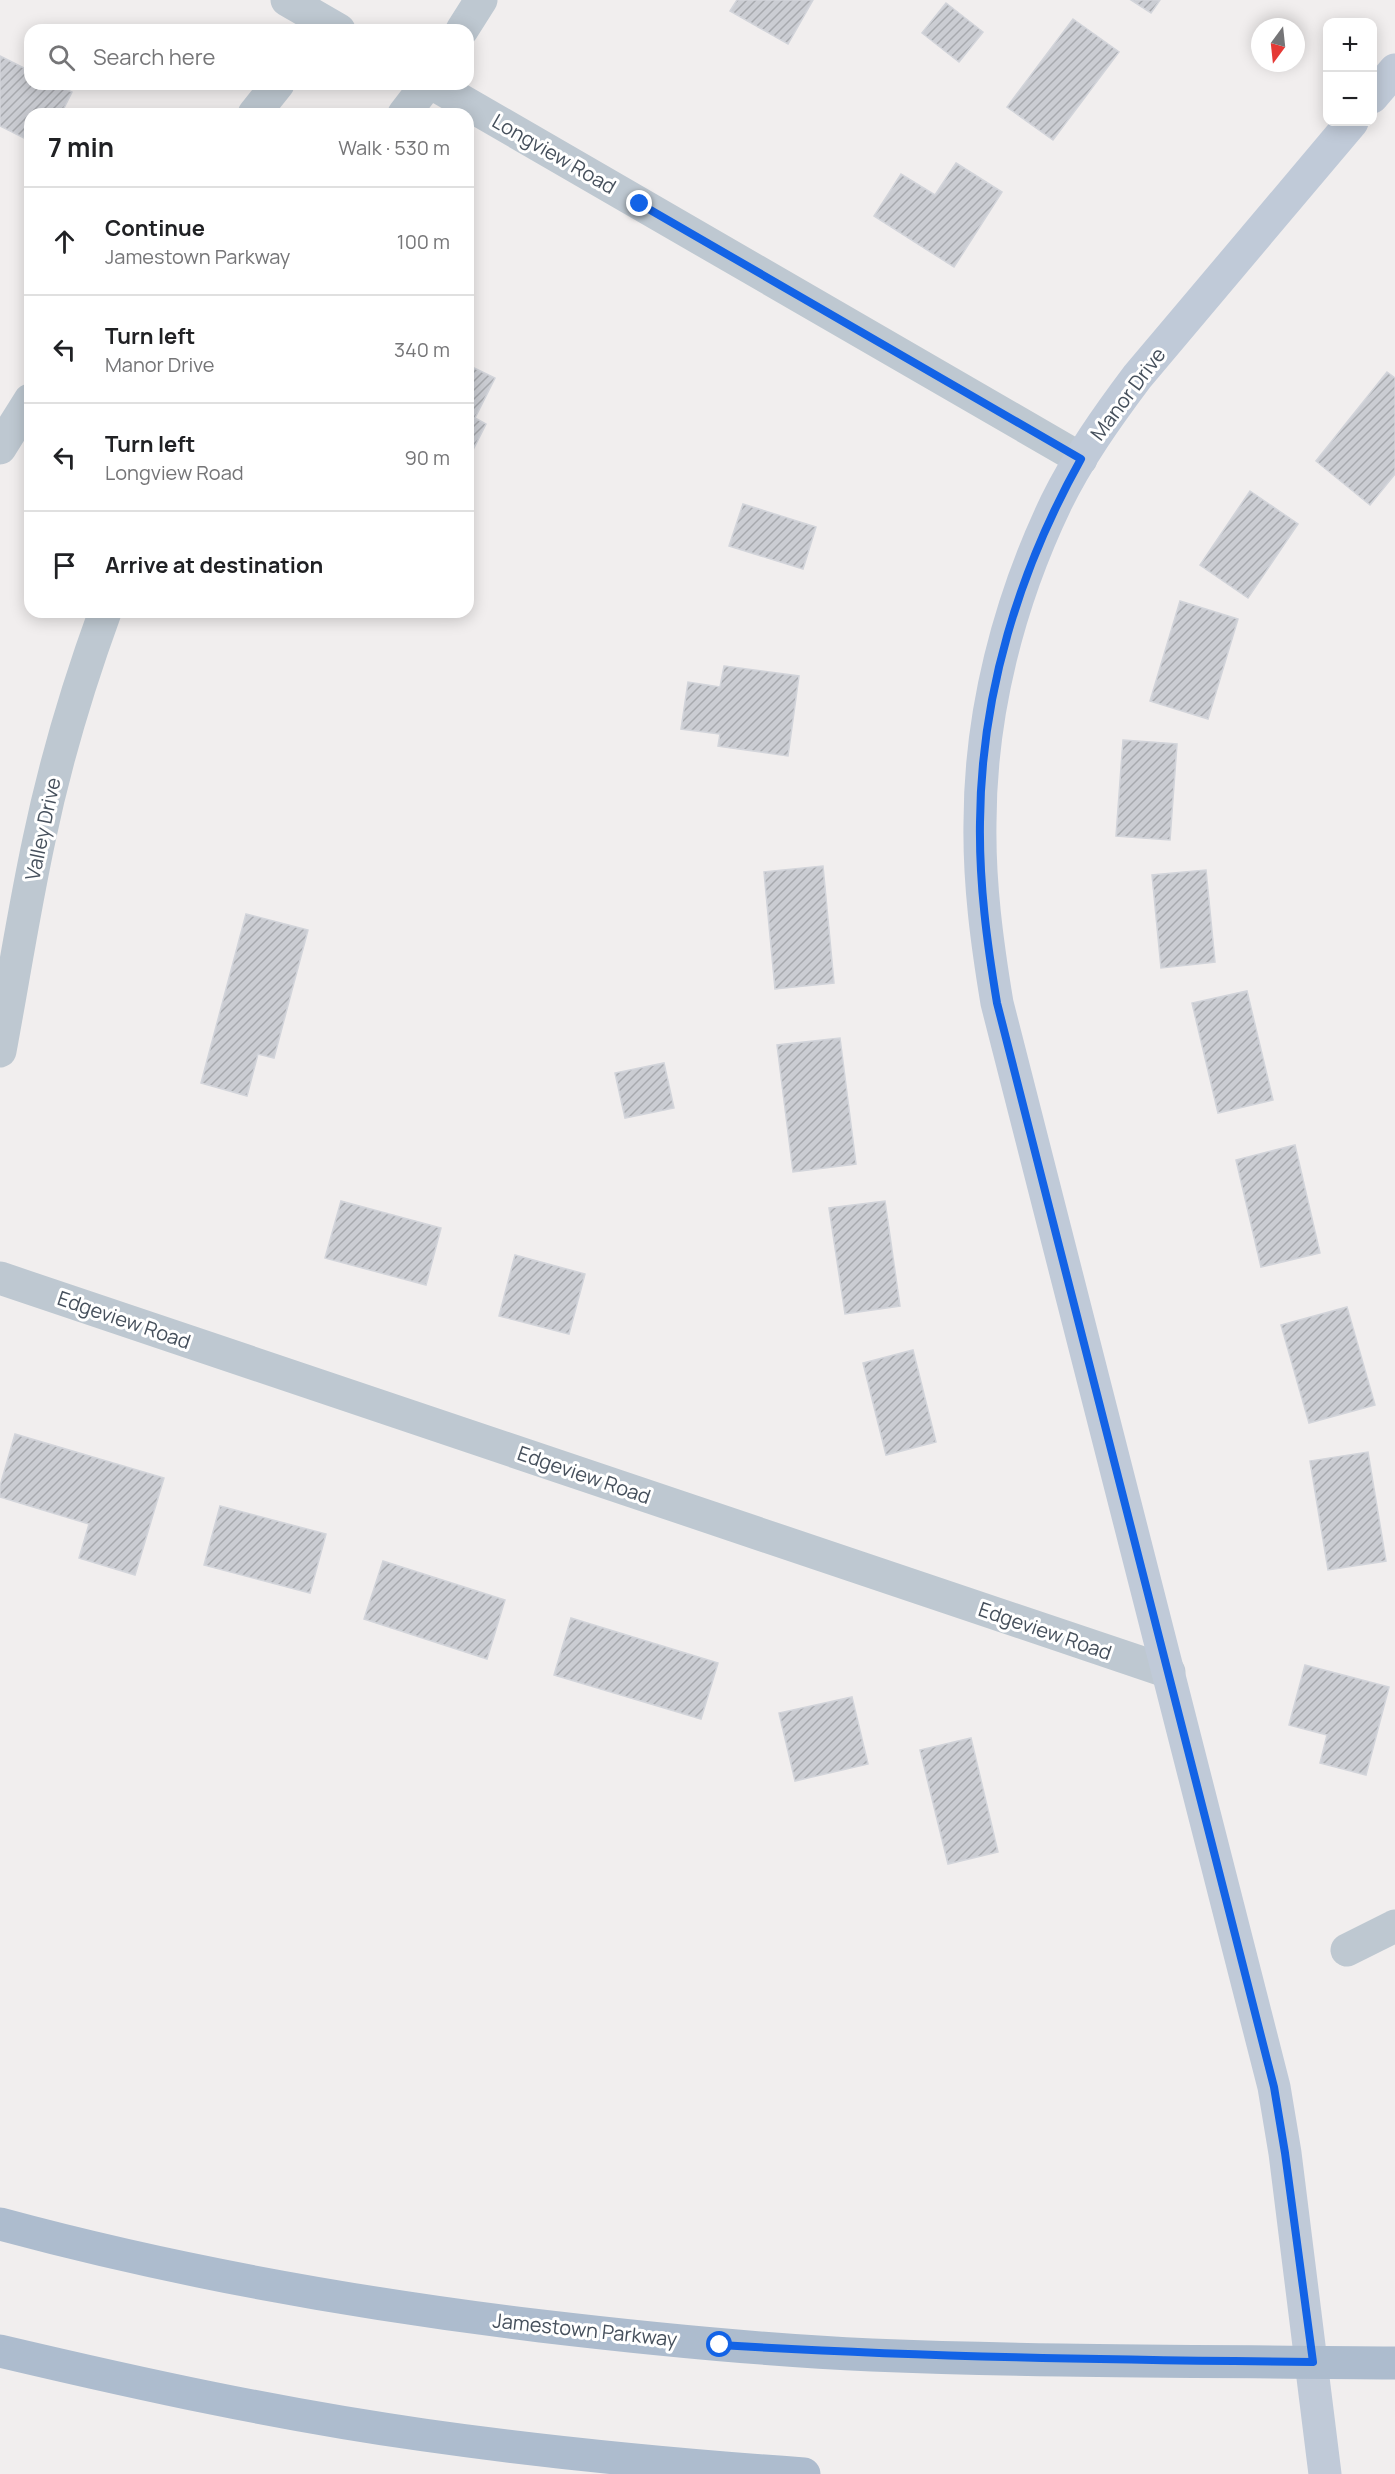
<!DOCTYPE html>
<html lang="en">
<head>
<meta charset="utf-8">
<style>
	:root { --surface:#fff; --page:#f2f2f2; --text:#202124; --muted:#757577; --line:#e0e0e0 }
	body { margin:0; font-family:Manrope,sans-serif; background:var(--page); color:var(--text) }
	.controls { position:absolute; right:18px; top:18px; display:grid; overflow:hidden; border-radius:12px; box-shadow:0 3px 15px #0003 }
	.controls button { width:54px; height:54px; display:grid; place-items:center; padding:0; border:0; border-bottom:2px solid var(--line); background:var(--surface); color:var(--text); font:30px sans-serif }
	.compass { position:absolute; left:1251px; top:18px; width:54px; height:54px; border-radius:50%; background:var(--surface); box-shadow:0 3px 15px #0003; rotate:195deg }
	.stop { position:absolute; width:18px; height:18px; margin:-14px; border:4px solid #1363e6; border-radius:50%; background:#fff }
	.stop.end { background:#1363e6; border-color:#fff; box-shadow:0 2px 6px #0008 }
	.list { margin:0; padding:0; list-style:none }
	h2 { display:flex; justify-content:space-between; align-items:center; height:78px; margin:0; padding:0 24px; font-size:26px }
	h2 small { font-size:20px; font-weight:400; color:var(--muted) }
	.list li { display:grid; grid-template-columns:39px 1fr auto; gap:18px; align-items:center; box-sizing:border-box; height:108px; padding:0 24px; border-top:2px solid var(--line) }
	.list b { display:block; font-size:22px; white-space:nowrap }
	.list p { margin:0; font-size:20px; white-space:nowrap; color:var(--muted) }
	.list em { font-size:20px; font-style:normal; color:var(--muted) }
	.icon { flex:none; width:33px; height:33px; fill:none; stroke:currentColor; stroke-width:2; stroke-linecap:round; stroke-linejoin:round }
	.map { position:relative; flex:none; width:1395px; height:2474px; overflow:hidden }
	.search { position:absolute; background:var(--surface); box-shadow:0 3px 15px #0003; left:24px; top:24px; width:450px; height:66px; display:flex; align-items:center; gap:15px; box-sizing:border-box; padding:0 21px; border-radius:18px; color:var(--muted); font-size:22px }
	.panel { position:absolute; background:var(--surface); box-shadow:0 3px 15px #0003; left:24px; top:108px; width:450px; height:510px; border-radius:18px }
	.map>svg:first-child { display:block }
	.building { fill:url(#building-hatch); stroke:#d2d4da; stroke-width:1.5 }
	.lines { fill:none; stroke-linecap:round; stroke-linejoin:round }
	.street { stroke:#bec8d1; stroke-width:33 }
	.secondary { stroke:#c0cad8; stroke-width:33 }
	.primary { stroke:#adbcce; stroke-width:33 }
	.route { stroke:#1363e6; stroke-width:8 }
	.labels { text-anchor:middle; stroke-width:6; stroke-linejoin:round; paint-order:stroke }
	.street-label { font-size:20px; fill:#46505c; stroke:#fff }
</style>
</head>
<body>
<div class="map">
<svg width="1395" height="2474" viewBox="0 0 1395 2474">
	<defs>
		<pattern id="building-hatch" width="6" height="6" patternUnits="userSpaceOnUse" patternTransform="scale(1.5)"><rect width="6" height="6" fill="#cbcdd3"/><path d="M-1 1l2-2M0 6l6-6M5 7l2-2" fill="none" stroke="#a7a9ae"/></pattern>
	</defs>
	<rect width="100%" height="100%" fill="#f1eeee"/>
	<!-- building -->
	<g class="building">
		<polygon points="737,0 813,0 788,44 730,11"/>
		<polygon points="1131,0 1160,0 1151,13"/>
		<polygon points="946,3 983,32 959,62 922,33"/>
		<polygon points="1073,19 1119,52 1053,140 1007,107"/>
		<polygon points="0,56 30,71 30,84 56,84 72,92 61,114 30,114 30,141 0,126"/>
		<polygon points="956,163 1002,192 954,267 874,216 901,174 935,195"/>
		<polygon points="468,365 495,378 475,418 486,424 468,460"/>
		<polygon points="1387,372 1395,378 1395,474 1370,505 1316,461"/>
		<polygon points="1250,491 1298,524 1248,598 1200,565"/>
		<polygon points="743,504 816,527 803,569 729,546"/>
		<polygon points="1180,601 1238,619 1208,719 1150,701"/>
		<polygon points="724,666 799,676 788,756 718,746 720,734 681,729 688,682 720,687"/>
		<polygon points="1123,740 1177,744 1170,840 1116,836"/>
		<polygon points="823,866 834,983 775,989 764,872"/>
		<polygon points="1206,870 1215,962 1161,968 1152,875"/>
		<polygon points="246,914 308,930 274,1058 258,1054 247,1096 201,1083"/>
		<polygon points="1247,991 1273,1100 1218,1113 1192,1003"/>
		<polygon points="840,1038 856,1164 793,1172 777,1045"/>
		<polygon points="664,1063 674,1108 625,1118 615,1073"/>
		<polygon points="1295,1145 1320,1253 1261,1267 1236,1160"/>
		<polygon points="341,1201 441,1228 426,1285 325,1258"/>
		<polygon points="885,1201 900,1306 845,1314 829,1208"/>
		<polygon points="515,1255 585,1274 569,1334 499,1316"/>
		<polygon points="1347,1307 1375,1405 1309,1423 1281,1325"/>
		<polygon points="913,1350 936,1442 886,1455 863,1363"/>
		<polygon points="15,1434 164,1478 135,1575 79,1558 89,1524 0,1497 0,1486"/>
		<polygon points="1368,1452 1386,1561 1328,1570 1310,1461"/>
		<polygon points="220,1506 326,1534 310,1593 204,1565"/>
		<polygon points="383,1561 505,1600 487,1659 364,1619"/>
		<polygon points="571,1618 718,1663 701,1719 554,1675"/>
		<polygon points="1305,1665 1389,1687 1366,1775 1320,1763 1327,1735 1289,1725"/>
		<polygon points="852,1697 868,1764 795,1781 779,1713"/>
		<polygon points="971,1738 998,1852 948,1864 920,1750"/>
	</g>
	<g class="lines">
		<!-- street -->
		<g class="street">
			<polyline points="287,0 339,30"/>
			<polyline points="462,30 481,0"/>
			<polyline points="433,84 1081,459"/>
			<polyline points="254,114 278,84"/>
			<polyline points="404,114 427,84"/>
			<polyline points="0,448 30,400"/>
			<path d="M0,1051C13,981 24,910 39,840C55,763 78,686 105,612"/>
			<polyline points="0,1278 1169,1672"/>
			<polyline points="1347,1950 1395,1926"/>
		</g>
		<!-- secondary -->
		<g class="secondary">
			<polyline points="1372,97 1395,70"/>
			<path d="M1325,2474L1285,2153L1274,2087L997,1003C987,943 979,883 980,823C980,713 1009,601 1056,503C1078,458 1107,417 1137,377L1352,122"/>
		</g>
		<!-- primary -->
		<g class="primary">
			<path d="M0,2224C177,2272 359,2304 541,2326C651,2339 761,2350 872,2355C1046,2362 1221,2361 1395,2363"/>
			<path d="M0,2351C140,2384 281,2415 424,2435C550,2453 677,2465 804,2474"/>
		</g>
	</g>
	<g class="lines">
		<!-- route -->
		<path class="route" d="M640,204L1081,459C1019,570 981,694 980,822C979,883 987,943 997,1003L1274,2087L1285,2153L1313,2362C1114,2360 918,2357 720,2345"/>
	</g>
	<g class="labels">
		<!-- street labels -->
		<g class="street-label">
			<text transform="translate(554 154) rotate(30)" y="7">Longview Road</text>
			<text transform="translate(1128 394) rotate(-53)" y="7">Manor Drive</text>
			<text transform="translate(43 829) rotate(-78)" y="7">Valley Drive</text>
			<text transform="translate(124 1320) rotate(19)" y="7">Edgeview Road</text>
			<text transform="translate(584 1475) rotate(19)" y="7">Edgeview Road</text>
			<text transform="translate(1045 1631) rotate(19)" y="7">Edgeview Road</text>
			<text transform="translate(585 2330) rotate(6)" y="7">Jamestown Parkway</text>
		</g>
	</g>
</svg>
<div class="controls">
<button>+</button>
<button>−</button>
</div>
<svg class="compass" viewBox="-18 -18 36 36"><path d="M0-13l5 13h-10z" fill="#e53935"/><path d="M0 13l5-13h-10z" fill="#757577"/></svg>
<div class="stop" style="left:720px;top:2345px"></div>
<div class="stop end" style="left:640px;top:204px"></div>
<div class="search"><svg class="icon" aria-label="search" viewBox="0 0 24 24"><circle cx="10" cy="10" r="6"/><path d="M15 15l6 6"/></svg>Search here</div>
<section class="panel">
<h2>7 min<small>Walk · 530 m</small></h2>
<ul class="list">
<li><svg class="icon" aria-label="ahead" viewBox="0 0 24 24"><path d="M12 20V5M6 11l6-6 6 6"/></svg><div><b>Continue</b><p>Jamestown Parkway</p></div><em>100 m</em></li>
<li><svg class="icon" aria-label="left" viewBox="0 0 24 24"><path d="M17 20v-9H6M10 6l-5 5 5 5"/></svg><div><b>Turn left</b><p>Manor Drive</p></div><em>340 m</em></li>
<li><svg class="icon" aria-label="left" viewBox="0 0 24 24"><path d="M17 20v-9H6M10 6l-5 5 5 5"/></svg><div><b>Turn left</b><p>Longview Road</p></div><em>90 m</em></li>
<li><svg class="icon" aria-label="arrive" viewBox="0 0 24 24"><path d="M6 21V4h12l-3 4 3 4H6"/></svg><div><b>Arrive at destination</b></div></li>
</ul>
</section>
</div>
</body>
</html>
